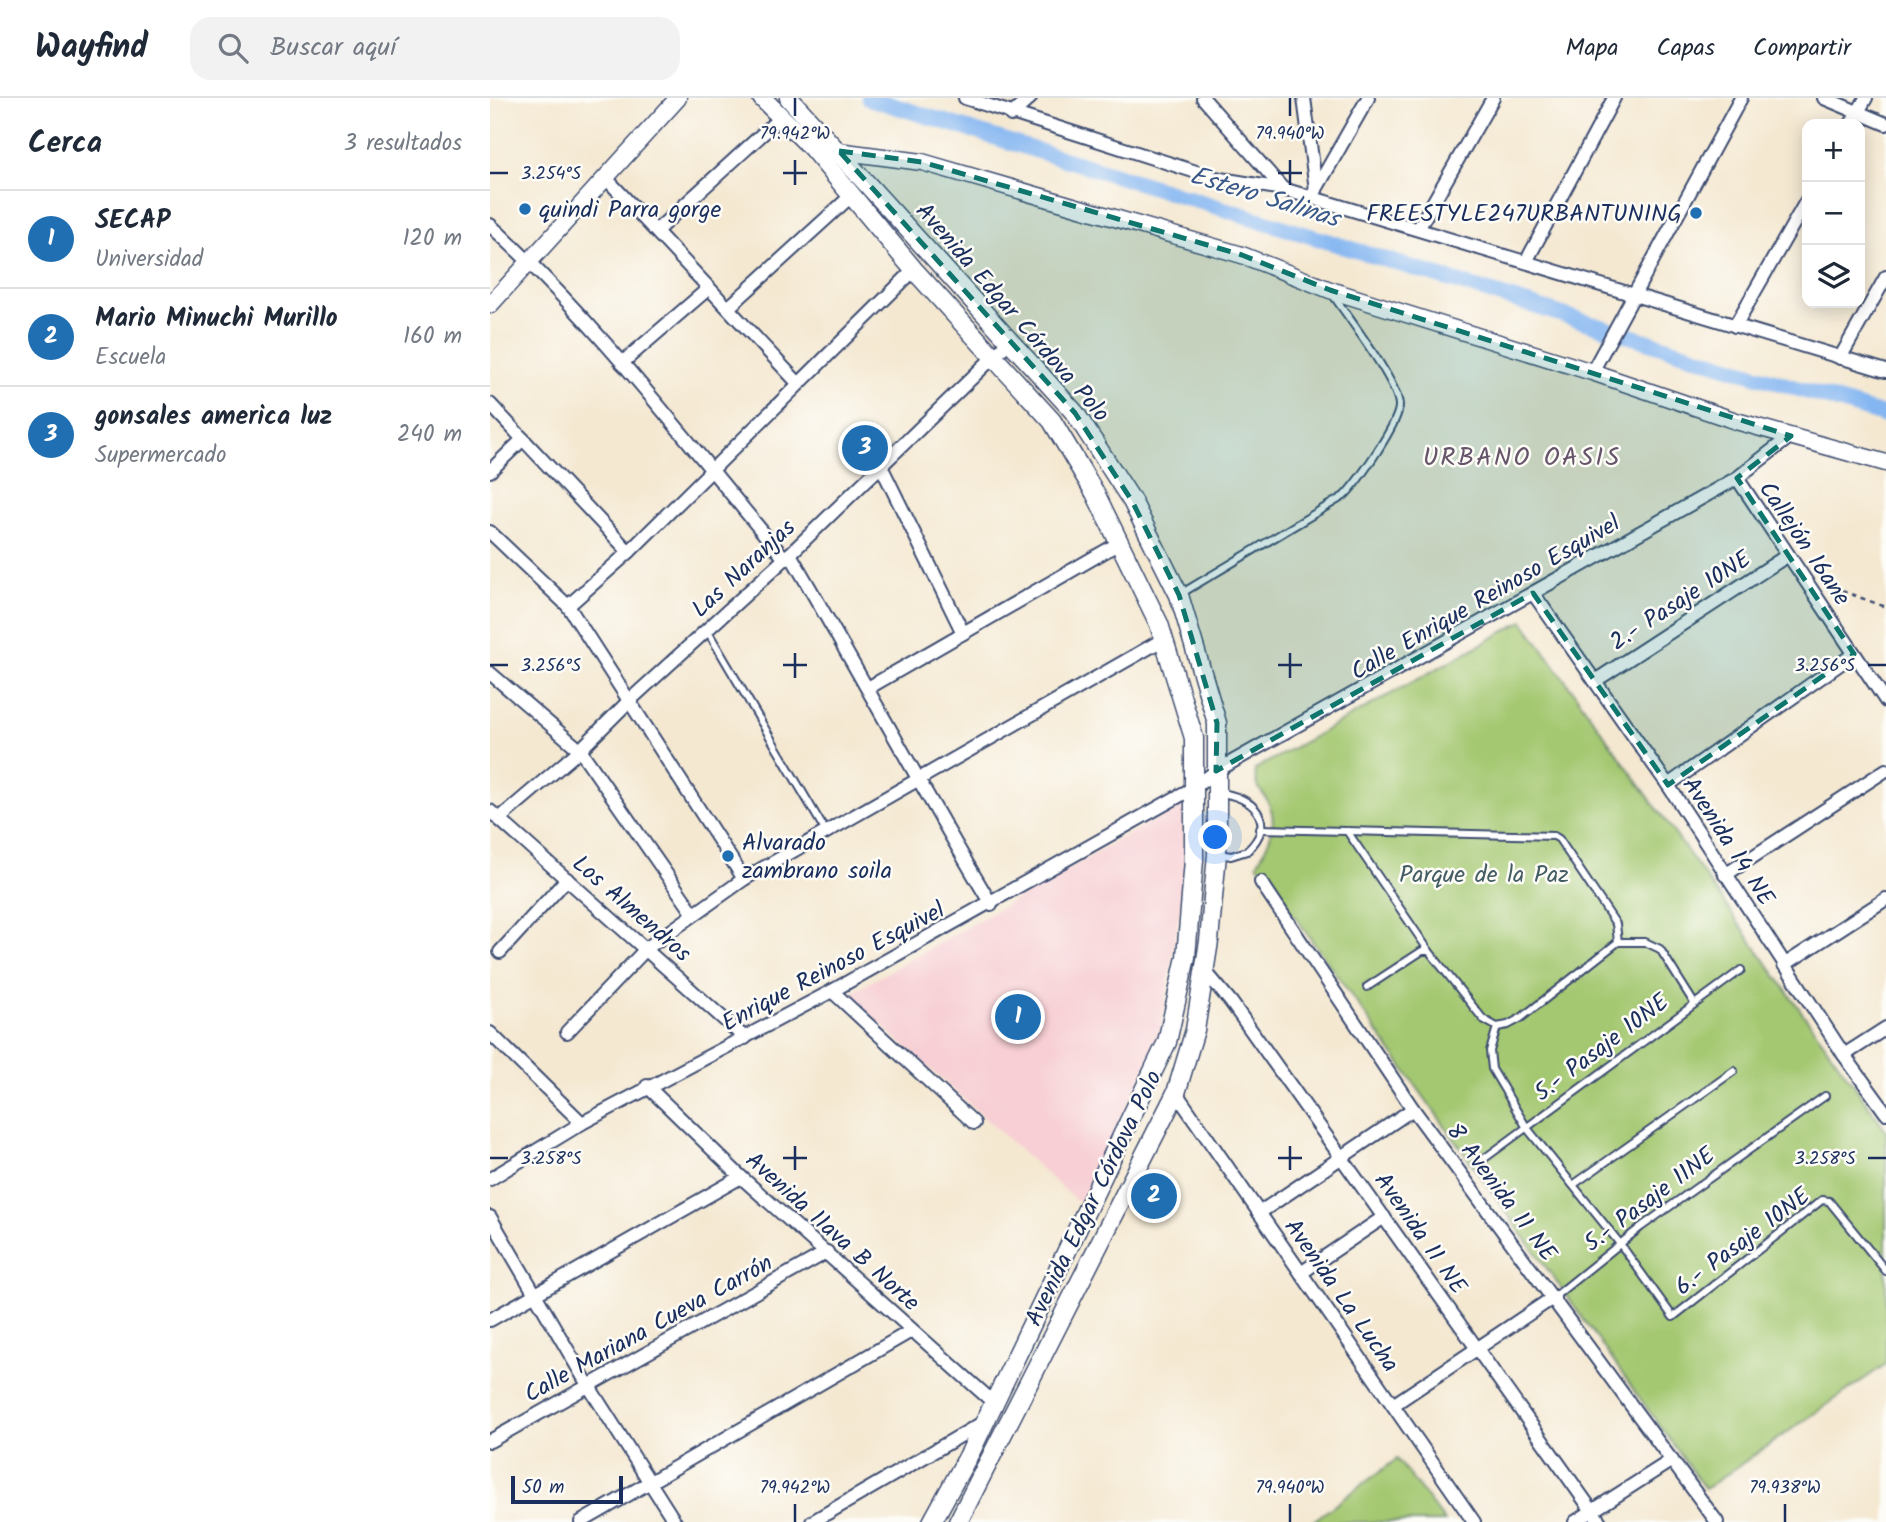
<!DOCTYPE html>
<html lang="es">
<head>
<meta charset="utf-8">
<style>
	:root { --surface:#fff; --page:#f2f2f3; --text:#1f2937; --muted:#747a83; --line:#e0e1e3; --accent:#1f6fb2 }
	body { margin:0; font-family:Kalam,sans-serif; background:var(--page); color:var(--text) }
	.controls { position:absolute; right:21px; top:21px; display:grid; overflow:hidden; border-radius:14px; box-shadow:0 4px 18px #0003 }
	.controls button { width:63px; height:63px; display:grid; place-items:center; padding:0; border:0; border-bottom:2px solid var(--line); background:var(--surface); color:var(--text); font:35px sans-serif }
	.scale { position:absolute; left:21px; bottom:18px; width:112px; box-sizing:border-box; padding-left:7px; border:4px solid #1b2f5e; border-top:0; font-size:19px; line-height:24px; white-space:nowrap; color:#1b2f5e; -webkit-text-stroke:5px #fdfcf7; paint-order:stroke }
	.you { position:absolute; left:726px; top:740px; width:24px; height:24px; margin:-18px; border:5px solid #fff; border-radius:50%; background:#1a73e8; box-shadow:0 0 0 10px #1a73e833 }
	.badge { display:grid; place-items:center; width:46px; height:46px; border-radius:50%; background:var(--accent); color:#fff; font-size:23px; font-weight:700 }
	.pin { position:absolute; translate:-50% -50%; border:4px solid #fff; box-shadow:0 2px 7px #0006 }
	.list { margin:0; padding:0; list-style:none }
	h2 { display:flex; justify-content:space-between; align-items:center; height:91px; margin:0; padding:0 28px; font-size:30px }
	h2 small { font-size:23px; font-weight:400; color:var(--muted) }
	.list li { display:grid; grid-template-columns:46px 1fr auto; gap:21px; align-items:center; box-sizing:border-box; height:98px; padding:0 28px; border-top:2px solid var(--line) }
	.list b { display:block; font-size:26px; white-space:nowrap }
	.list p { margin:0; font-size:23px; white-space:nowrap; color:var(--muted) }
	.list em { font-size:23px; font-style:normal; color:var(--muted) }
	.icon { flex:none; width:38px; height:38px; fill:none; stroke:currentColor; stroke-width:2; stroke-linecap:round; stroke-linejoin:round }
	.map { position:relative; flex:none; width:1396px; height:1424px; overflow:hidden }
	header { display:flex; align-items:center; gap:42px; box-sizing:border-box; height:98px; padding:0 35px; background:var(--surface); border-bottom:2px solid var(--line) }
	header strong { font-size:33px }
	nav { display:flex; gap:38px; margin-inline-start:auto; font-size:24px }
	.search { width:490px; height:63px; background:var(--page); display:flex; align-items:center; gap:18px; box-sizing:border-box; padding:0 24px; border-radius:21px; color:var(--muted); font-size:26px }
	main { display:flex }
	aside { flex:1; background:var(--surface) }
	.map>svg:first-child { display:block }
	.built { fill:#f7cfd4 }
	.green { fill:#a4c871; stroke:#607c68; stroke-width:2 }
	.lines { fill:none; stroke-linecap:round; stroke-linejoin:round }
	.canal { stroke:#84b6f1; stroke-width:16 }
	.service-casing { stroke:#3c4b6f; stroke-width:10 }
	.minor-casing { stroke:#3c4b6f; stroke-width:16 }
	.tertiary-casing { stroke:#3c4b6f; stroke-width:19 }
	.secondary-casing { stroke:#3c4b6f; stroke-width:21 }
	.path { stroke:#3c4b6f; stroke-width:2.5; stroke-dasharray:5 5; stroke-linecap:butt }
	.service { stroke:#fff; stroke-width:6 }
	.minor { stroke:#fff; stroke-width:12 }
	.tertiary { stroke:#fff; stroke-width:16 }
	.secondary { stroke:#fff; stroke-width:18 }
	.marked { fill:#0f766e; fill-opacity:0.2; stroke:#0f766e; stroke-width:5; stroke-dasharray:14 9; stroke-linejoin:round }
	.ticks { fill:none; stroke:#1b2f5e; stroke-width:2.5 }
	.poi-dot { fill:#1f6fb2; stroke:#fdfcf7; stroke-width:2.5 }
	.labels { text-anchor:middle; stroke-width:5; stroke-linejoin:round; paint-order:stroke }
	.poi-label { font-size:24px; fill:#1b2f5e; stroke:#fdfcf7; text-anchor:start }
	.street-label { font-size:24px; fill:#1b2f5e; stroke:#fdfcf7 }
	.park-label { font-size:24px; fill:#445d64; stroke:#fdfcf7 }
	.water-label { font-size:26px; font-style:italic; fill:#3a588a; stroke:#fdfcf7 }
	.neighbourhood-label { font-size:26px; letter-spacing:2px; fill:#66556a; stroke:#fdfcf7 }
	.ticks-label { font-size:18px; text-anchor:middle; fill:#1b2f5e; stroke:#fdfcf7; stroke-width:5; stroke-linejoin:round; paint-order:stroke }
</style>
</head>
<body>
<header>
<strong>Wayfind</strong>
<div class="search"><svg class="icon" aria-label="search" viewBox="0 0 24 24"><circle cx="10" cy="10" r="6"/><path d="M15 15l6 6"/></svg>Buscar aquí</div>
<nav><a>Mapa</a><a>Capas</a><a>Compartir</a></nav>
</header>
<main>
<aside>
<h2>Cerca<small>3 resultados</small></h2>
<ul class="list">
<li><span class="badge">1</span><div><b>SECAP</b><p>Universidad</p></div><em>120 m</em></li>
<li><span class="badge">2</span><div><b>Mario Minuchi Murillo</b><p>Escuela</p></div><em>160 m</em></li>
<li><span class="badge">3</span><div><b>gonsales america luz</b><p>Supermercado</p></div><em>240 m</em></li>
</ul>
</aside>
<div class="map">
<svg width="1396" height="1424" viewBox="0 0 1396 1424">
	<rect width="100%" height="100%" fill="#fdfcf7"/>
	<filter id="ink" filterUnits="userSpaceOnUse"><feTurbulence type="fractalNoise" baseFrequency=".0143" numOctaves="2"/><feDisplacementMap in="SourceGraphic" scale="14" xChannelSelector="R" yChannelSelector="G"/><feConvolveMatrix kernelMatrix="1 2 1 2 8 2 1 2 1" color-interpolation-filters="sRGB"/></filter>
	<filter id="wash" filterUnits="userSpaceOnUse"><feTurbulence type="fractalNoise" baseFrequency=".00686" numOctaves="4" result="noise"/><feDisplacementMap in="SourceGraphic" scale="28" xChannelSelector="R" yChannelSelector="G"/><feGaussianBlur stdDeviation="1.57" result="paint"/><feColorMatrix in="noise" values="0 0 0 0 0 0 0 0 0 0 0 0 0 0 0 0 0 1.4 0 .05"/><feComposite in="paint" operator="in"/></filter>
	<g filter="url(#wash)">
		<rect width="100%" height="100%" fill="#f4e8d1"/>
		<!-- built -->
		<polygon class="built" points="693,705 696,773 669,942 590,1106 358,897"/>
		<!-- green -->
		<g class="green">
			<path d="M1033,523L1396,1032V1266L1215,1391L767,766C777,748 789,727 779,706C771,688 767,698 765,671Z"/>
			<polygon points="907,1361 955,1424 822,1424"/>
		</g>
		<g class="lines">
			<!-- canal -->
			<polyline class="canal" points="379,0 1396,318"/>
		</g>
	</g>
	<g filter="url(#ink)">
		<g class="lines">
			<!-- service casing -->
			<g class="service-casing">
				<g id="service">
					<path d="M692,495L854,398C867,385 910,324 909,307C908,285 858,219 843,197"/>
					<polyline points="217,532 336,734"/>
					<polyline points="770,731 1064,738 1069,741 1126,826 1128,844"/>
					<polyline points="857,733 939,853"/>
					<path d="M729,756L741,758L757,753C789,723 762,698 729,695"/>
					<polyline points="1128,844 1155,844 1170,851 1204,905"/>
					<polyline points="877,889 932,853 939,853 993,921 1007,929"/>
					<polyline points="1007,929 1000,953 1002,971 1037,1030 1131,1147 1183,1219 1332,1102 1339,1103 1396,1173"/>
					<polyline points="1007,929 1018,927 1031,920 1128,844"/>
					<polyline points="995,1060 1251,872"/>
					<polyline points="1083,1087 1244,973"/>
					<polyline points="1064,1199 1151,1129 1335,998"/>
				</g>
			</g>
			<!-- minor casing -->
			<g class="minor-casing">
				<g id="minor">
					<polyline points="475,0 725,80 793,91 1396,273"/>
					<polyline points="713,0 793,91"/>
					<polyline points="814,0 826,92"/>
					<polyline points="1334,0 1396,26"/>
					<polyline points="521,17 540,0"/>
					<polyline points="1361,26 1376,0"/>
					<polyline points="115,79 307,284"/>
					<polyline points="821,100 878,0"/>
					<path d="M0,127C110,227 200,348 295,461"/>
					<polyline points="928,131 1003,0"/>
					<polyline points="166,133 290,20"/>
					<polyline points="1037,162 1124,0"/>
					<polyline points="238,210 361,98"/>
					<polyline points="1245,228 1317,102"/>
					<polyline points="1350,260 1396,179"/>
					<polyline points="132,265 219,190"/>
					<polyline points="1102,274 1251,0"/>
					<polyline points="0,306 139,454"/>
					<polyline points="390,366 473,535"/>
					<polyline points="0,373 33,341"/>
					<polyline points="1247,380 1396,603"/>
					<polyline points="0,434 78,508 254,781"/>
					<path d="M300,456C368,572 432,691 501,806"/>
					<polyline points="1043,495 1178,687 1354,957 1396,1015"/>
					<polyline points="78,508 139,454 424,172"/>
					<polyline points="0,575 90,652 204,816"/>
					<polyline points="1105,583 1298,457"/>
					<polyline points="378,590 631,444"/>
					<polyline points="1178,687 1364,556"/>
					<polyline points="0,713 255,940"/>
					<polyline points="9,721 90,652 139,603 300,456 520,243"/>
					<polyline points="1235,777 1396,672"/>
					<polyline points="771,784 923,1011 1227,1424"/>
					<polyline points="10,854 77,781"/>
					<polyline points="1294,867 1396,801"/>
					<polyline points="715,873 741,904 1110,1424"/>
					<polyline points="342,893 484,1025"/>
					<polyline points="77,934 157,850 254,781 674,541"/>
					<polyline points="0,935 92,1025"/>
					<polyline points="1354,957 1396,930"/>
					<polyline points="157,988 251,1079 504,1305"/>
					<polyline points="686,995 984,1424"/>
					<polyline points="0,1081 92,1025 342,893 705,689 726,673 1247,380 1301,338"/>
					<polyline points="769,1115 923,1011"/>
					<polyline points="0,1119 98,1287 185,1424"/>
					<polyline points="811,1175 894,1119"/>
					<polyline points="0,1222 251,1079"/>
					<polyline points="903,1307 1064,1199"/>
					<polyline points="0,1343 337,1154"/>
					<polyline points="91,1424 421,1233"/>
					<polyline points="322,1424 494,1324"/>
					<polyline points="1085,1424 1182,1362"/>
				</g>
			</g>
			<!-- tertiary casing -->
			<g class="tertiary-casing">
				<g id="tertiary">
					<polyline points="340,52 432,64 752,157 840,192 1102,274 1246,323 1396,365"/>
					<polyline points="0,207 188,0"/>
				</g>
			</g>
			<!-- secondary casing -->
			<g class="secondary-casing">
				<g id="secondary">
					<polyline points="272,0 322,50 424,172 562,323 605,395 669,526 704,640 704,762 696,859 677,944 481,1353 442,1424"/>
					<polyline points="299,0 585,315 642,403 689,497 727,625 727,756 719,843 705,932 686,995 468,1424"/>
				</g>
			</g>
			<!-- path -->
			<polyline class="path" points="1333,486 1396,509"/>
			<!-- service -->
			<use href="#service" class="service"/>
			<!-- minor -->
			<use href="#minor" class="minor"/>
			<!-- tertiary -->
			<use href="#tertiary" class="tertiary"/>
			<!-- secondary -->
			<use href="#secondary" class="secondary"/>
		</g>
	</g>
	<!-- marked area -->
	<path class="marked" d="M349,53L432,64L752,157L840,192L1301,338L1247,380L1364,556L1178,687L1043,495L726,673L727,625L689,497L642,403L585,315Z"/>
	<!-- ticks -->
	<path class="ticks" d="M305,0V18M800,0V18M305,62V87M800,62V87M0,75H18M293,75H317M788,75H812M305,555V580M800,555V580M0,567H18M293,567H317M788,567H812M1378,567H1396M305,1048V1072M800,1048V1072M0,1060H18M293,1060H317M788,1060H812M1378,1060H1396M305,1406V1424M800,1406V1424M1295,1406V1424"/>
	<!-- markers -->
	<g class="poi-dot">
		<circle cx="35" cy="111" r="7"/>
		<circle cx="1206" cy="115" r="7"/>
		<circle cx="238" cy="758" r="7"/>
	</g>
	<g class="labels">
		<!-- poi labels -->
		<g class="poi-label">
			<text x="49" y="119">quindi Parra gorge</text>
			<text x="1192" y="123" text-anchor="end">FREESTYLE247URBANTUNING</text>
			<text x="252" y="752">Alvarado<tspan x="252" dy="28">zambrano soila</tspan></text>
		</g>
		<!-- street labels -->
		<g class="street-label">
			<text transform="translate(523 214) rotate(49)" y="8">Avenida Edgar Córdova Polo</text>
			<text transform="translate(1315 445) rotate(56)" y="8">Callejón 16ane</text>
			<text transform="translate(253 470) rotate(-43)" y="8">Las Naranjas</text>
			<text transform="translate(995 499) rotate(-30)" y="8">Calle Enrique Reinoso Esquivel</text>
			<text transform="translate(1190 502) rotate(-33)" y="8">2.- Pasaje 10NE</text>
			<text transform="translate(1239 743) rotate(57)" y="8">Avenida 14 NE</text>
			<text transform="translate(142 810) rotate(41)" y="8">Los Almendros</text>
			<text transform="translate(343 868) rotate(-28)" y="8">Enrique Reinoso Esquivel</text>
			<text transform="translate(1111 949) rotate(-37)" y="8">5.- Pasaje 10NE</text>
			<text transform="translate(1012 1094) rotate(53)" y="8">8 Avenida 11 NE</text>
			<text transform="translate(603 1100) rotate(-64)" y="8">Avenida Edgar Córdova Polo</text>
			<text transform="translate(1159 1101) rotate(-37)" y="8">5.- Pasaje 11NE</text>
			<text transform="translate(343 1133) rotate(42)" y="8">Avenida 11ava B Norte</text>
			<text transform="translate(931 1135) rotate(55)" y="8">Avenida 11 NE</text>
			<text transform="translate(1252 1143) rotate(-37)" y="8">6.- Pasaje 10NE</text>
			<text transform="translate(852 1197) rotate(55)" y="8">Avenida La Lucha</text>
			<text transform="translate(158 1230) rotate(-29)" y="8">Calle Mariana Cueva Carrón</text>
		</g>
		<!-- park labels -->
		<g class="park-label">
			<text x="994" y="784">Parque de la Paz</text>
		</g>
		<!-- water labels -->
		<g class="water-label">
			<text transform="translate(775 98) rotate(17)" y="9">Estero Salinas</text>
		</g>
		<!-- neighbourhood labels -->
		<g class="neighbourhood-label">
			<text x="1032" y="367">URBANO OASIS</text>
		</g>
	</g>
	<g class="ticks-label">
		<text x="305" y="41">79.942°W</text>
		<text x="800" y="41">79.940°W</text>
		<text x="61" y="81">3.254°S</text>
		<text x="61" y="573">3.256°S</text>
		<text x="1335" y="573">3.256°S</text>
		<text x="61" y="1066">3.258°S</text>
		<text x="1335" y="1066">3.258°S</text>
		<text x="305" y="1395">79.942°W</text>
		<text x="800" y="1395">79.940°W</text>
		<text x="1295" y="1395">79.938°W</text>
	</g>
</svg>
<div class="controls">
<button>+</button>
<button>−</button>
<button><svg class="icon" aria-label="layers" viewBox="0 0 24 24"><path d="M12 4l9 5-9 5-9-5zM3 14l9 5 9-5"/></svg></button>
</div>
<div class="scale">50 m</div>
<div class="you"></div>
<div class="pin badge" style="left:528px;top:919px">1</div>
<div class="pin badge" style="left:664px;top:1098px">2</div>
<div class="pin badge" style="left:375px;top:350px">3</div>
</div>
</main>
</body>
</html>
